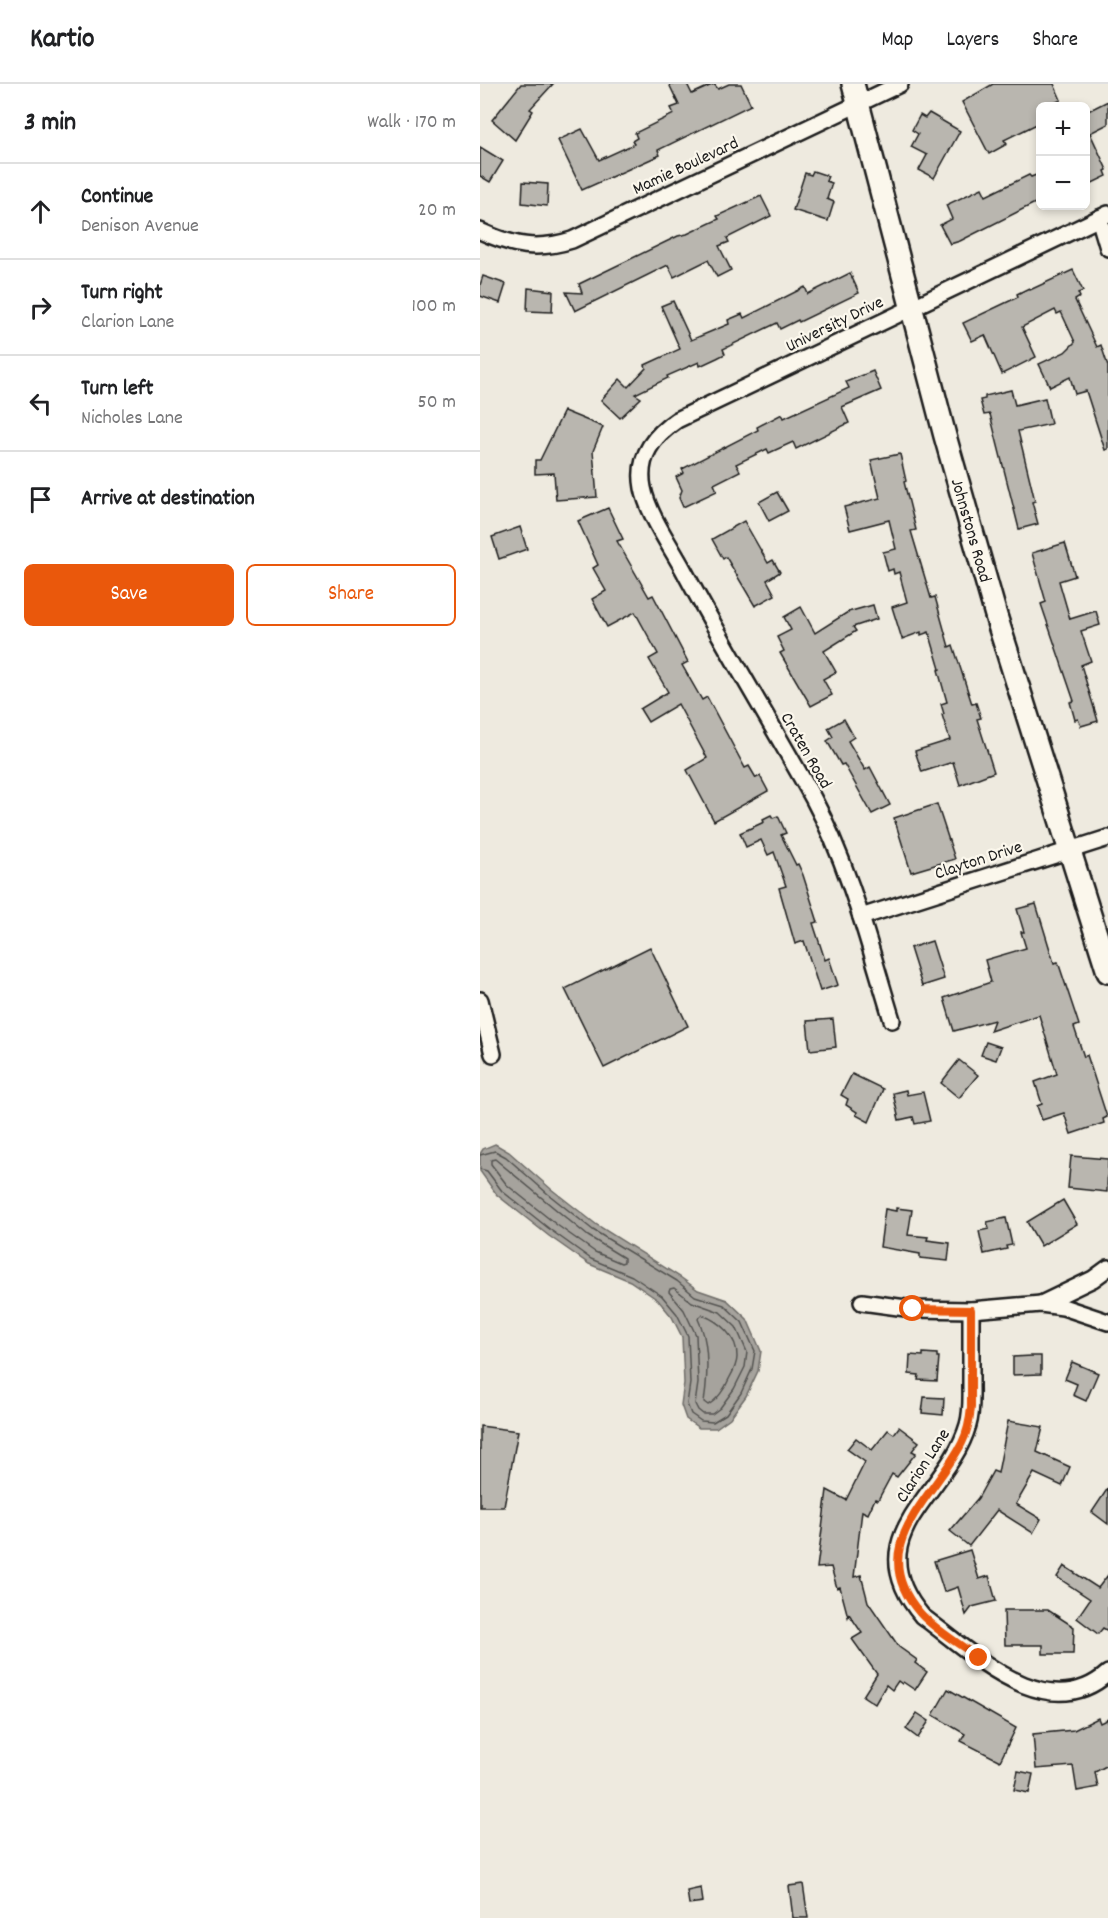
<!DOCTYPE html>
<html lang="en">
<head>
<meta charset="utf-8">
<style>
	:root { --surface:#fff; --page:#f6f6f6; --text:#202124; --muted:#757577; --line:#e0e0e0; --accent:#ea580c }
	body { margin:0; font-family:Dekko,sans-serif; background:var(--page); color:var(--text) }
	.controls { position:absolute; right:18px; top:18px; display:grid; overflow:hidden; border-radius:9px; box-shadow:0 3px 9px #0003 }
	.controls button { width:54px; height:54px; display:grid; place-items:center; padding:0; border:0; border-bottom:2px solid var(--line); background:var(--surface); color:var(--text); font:30px sans-serif }
	.stop { position:absolute; width:18px; height:18px; margin:-14px; border:4px solid #ea580c; border-radius:50%; background:#fff }
	.stop.end { background:#ea580c; border-color:#fff; box-shadow:0 2px 6px #0008 }
	.list { margin:0; padding:0; list-style:none }
	h2 { display:flex; justify-content:space-between; align-items:center; height:78px; margin:0; padding:0 24px; font-size:26px }
	h2 small { font-size:20px; font-weight:400; color:var(--muted) }
	.list li { display:grid; grid-template-columns:39px 1fr auto; gap:18px; align-items:center; box-sizing:border-box; height:96px; padding:0 24px; border-top:2px solid var(--line) }
	.list b { display:block; font-size:22px; white-space:nowrap }
	.list p { margin:0; font-size:20px; white-space:nowrap; color:var(--muted) }
	.list em { font-size:20px; font-style:normal; color:var(--muted) }
	.actions { display:flex; gap:12px; padding:18px 24px }
	.actions a { flex:1; padding:14px 0; border:2px solid var(--accent); border-radius:9px; text-align:center; font-size:21px; color:var(--accent) }
	.actions .main { background:var(--accent); color:#fff }
	.icon { flex:none; width:33px; height:33px; fill:none; stroke:currentColor; stroke-width:2; stroke-linecap:round; stroke-linejoin:round }
	.map { position:relative; flex:none; width:628px; height:1834px; overflow:hidden }
	header { display:flex; align-items:center; gap:36px; box-sizing:border-box; height:84px; padding:0 30px; background:var(--surface); border-bottom:2px solid var(--line) }
	header strong { font-size:28px }
	nav { display:flex; gap:33px; margin-inline-start:auto; font-size:21px }
	main { display:flex }
	aside { flex:1; background:var(--surface) }
	.map>svg:first-child { display:block }
	.water { fill:#a6a39d; stroke:#6f6d69; stroke-width:1.5 }
	.lines { fill:none; stroke-linecap:round; stroke-linejoin:round }
	.shore { stroke:#535250; stroke-width:1.5 }
	.building { fill:#b9b6af; stroke:#1c1c1c; stroke-width:1.5 }
	.street-casing { stroke:#1c1c1c; stroke-width:20 }
	.secondary-casing { stroke:#1c1c1c; stroke-width:26 }
	.street { stroke:#fbf7ec; stroke-width:15 }
	.secondary { stroke:#fbf7ec; stroke-width:21 }
	.route { stroke:#ea580c; stroke-width:8 }
	.labels { text-anchor:middle; stroke-width:4.5; stroke-linejoin:round; paint-order:stroke }
	.street-label { font-size:18px; fill:#1c1c1c; stroke:#fbf7ec }
</style>
</head>
<body>
<header>
<strong>Kartio</strong>
<nav><a>Map</a><a>Layers</a><a>Share</a></nav>
</header>
<main>
<aside>
<h2>3 min<small>Walk · 170 m</small></h2>
<ul class="list">
<li><svg class="icon" aria-label="ahead" viewBox="0 0 24 24"><path d="M12 20V5M6 11l6-6 6 6"/></svg><div><b>Continue</b><p>Denison Avenue</p></div><em>20 m</em></li>
<li><svg class="icon" aria-label="right" viewBox="0 0 24 24"><path d="M7 20v-9h11M14 6l5 5-5 5"/></svg><div><b>Turn right</b><p>Clarion Lane</p></div><em>100 m</em></li>
<li><svg class="icon" aria-label="left" viewBox="0 0 24 24"><path d="M17 20v-9H6M10 6l-5 5 5 5"/></svg><div><b>Turn left</b><p>Nicholes Lane</p></div><em>50 m</em></li>
<li><svg class="icon" aria-label="arrive" viewBox="0 0 24 24"><path d="M6 21V4h12l-3 4 3 4H6"/></svg><div><b>Arrive at destination</b></div></li>
</ul>
<div class="actions"><a class="main">Save</a><a>Share</a></div>
</aside>
<div class="map">
<svg width="628" height="1834" viewBox="0 0 628 1834">
	<rect width="100%" height="100%" fill="#eeeadf"/>
	<filter id="ink" filterUnits="userSpaceOnUse"><feTurbulence type="fractalNoise" baseFrequency=".0167" numOctaves="2"/><feDisplacementMap in="SourceGraphic" scale="12" xChannelSelector="R" yChannelSelector="G"/><feConvolveMatrix kernelMatrix="1 2 1 2 8 2 1 2 1" color-interpolation-filters="sRGB"/></filter>
	<g filter="url(#ink)">
		<!-- water -->
		<polygon class="water" points="15,1060 29,1068 71,1105 117,1141 200,1193 218,1206 247,1216 267,1235 281,1267 278,1287 266,1312 250,1334 236,1344 219,1344 206,1335 201,1321 204,1299 202,1253 192,1233 178,1216 150,1197 109,1180 69,1152 17,1111 0,1087 0,1070 3,1065"/>
		<g class="lines">
			<!-- shore -->
			<g class="shore">
				<polyline points="0,1071 15,1067 26,1073 68,1110 113,1146 197,1197 215,1212 244,1221 262,1238 275,1267 272,1285 261,1309 246,1330 233,1338 221,1337 211,1330 207,1320 210,1299 208,1252 197,1230 182,1212 152,1192 111,1175 72,1147 22,1107 7,1087 0,1085"/>
				<polygon points="15,1075 108,1152 144,1174 144,1178 141,1179 115,1168 77,1141 27,1101 11,1080 11,1076"/>
				<polygon points="194,1204 212,1218 240,1228 256,1243 267,1268 265,1283 254,1305 240,1324 232,1330 223,1330 218,1326 215,1320 218,1299 216,1251 204,1226 189,1208 190,1205"/>
				<path d="M222,1231C239,1237 258,1253 257,1273C257,1281 253,1288 249,1295C245,1305 237,1316 228,1321L224,1318C228,1291 230,1259 218,1235Z"/>
			</g>
		</g>
		<!-- building -->
		<g class="building">
			<polygon points="41,0 73,0 50,25 53,27 35,56 12,36"/>
			<polygon points="189,0 207,0 212,10 234,0 238,5 249,0 261,0 271,21 178,66 180,71 102,106 78,56 102,45 119,76 154,60 152,57 157,54 155,49 194,30 191,24 199,21"/>
			<polygon points="513,0 574,0 581,16 568,22 561,22 561,38 524,56 527,60 509,70 482,18"/>
			<polygon points="628,17 628,40 610,49 627,86 625,87 627,92 606,102 606,28"/>
			<polygon points="449,29 480,47 454,94 439,86 447,71 431,63 438,50 432,46 440,31 445,34"/>
			<polygon points="0,63 23,77 10,98 0,92"/>
			<polygon points="333,87 348,92 346,97 352,99 347,115 354,118 348,137 313,126 325,89 331,91"/>
			<polygon points="561,89 561,116 480,157 470,160 460,141 472,135 466,121 502,104 506,112 549,91 551,93"/>
			<polygon points="43,98 68,100 67,122 42,119"/>
			<polygon points="281,112 291,132 247,154 249,158 239,162 251,186 237,193 228,176 194,193 188,181 95,227 86,208 102,209 99,200 198,152 207,150 239,135 237,132"/>
			<polygon points="593,186 603,207 598,209 600,213 595,216 617,263 621,261 628,282 628,365 625,366 606,307 595,310 590,293 570,303 559,280 585,268 595,258 581,228 577,230 575,226 542,243 556,273 522,290 505,251 492,257 483,239 538,213 537,210 549,204 550,206"/>
			<polygon points="370,189 379,209 319,238 318,236 300,245 297,239 243,265 245,270 237,274 220,282 219,278 187,292 188,294 155,310 161,314 140,334 121,316 140,295 148,303 166,284 165,281 200,265 181,222 193,217 211,256 249,240 248,236 262,230 264,234 325,203 328,210"/>
			<polygon points="3,192 26,200 20,219 0,212 0,201"/>
			<polygon points="48,204 73,207 72,228 47,227"/>
			<polygon points="393,287 401,306 362,323 369,339 316,365 313,358 289,369 287,365 256,380 260,387 234,400 237,407 203,423 199,414 202,406 196,393 204,389 202,385 278,346 277,343 302,330 304,334 369,304 366,298"/>
			<polygon points="531,306 535,321 565,314 571,340 538,347 555,417 552,418 558,440 539,445 510,330 504,331 500,316 505,315 505,312"/>
			<polygon points="84,327 123,343 113,367 117,413 76,416 74,389 55,390 55,376 60,376"/>
			<polygon points="420,370 426,397 424,398 436,446 431,447 451,514 455,513 469,563 473,561 492,620 496,619 501,634 497,635 514,688 480,701 473,678 442,688 435,667 470,656 462,631 464,630 461,620 467,618 458,586 460,585 449,548 441,551 441,548 422,555 412,523 427,518 419,488 414,490 413,485 408,487 403,468 416,465 409,436 370,446 364,423 400,414 391,376"/>
			<polygon points="297,408 308,427 289,437 279,418"/>
			<polygon points="128,424 143,455 137,457 169,513 173,511 208,578 202,581 222,616 227,613 265,684 269,682 276,694 280,692 288,707 234,737 207,686 227,674 198,620 168,638 160,625 188,608 169,575 178,570 155,528 127,543 112,515 126,507 113,484 118,481 98,437"/>
			<polygon points="264,437 288,479 293,476 300,488 287,496 295,511 275,522 246,473 243,475 232,455"/>
			<polygon points="40,443 47,465 19,475 12,453"/>
			<polygon points="585,459 595,492 579,497 590,535 616,527 620,541 601,547 611,577 601,581 618,637 601,642 598,635 595,636 590,618 594,617 561,520 566,518 552,469"/>
			<polygon points="393,521 397,535 373,543 376,547 344,567 356,588 343,595 352,611 331,622 300,569 304,567 297,553 311,546 304,533 321,523 335,549 368,528"/>
			<polygon points="364,635 374,653 368,657 385,686 390,683 410,721 392,730 364,680 361,681 347,657 353,653 348,644"/>
			<polygon points="457,720 475,775 431,788 414,734"/>
			<polygon points="291,731 293,734 298,732 306,749 301,751 316,781 318,780 323,791 338,838 333,839 345,876 349,874 358,901 340,907 324,857 315,860 299,804 306,802 294,768 288,771 281,756 266,763 260,749 284,738 283,735"/>
			<polygon points="556,820 574,879 578,878 599,941 594,943 604,973 607,971 627,1033 623,1035 624,1039 591,1050 584,1029 562,1036 557,1022 562,1020 555,998 577,990 559,931 510,947 514,936 474,947 464,914 511,898 505,876 546,864 541,848 544,848 537,825"/>
			<polygon points="452,857 464,895 442,902 430,864"/>
			<polygon points="170,863 208,942 124,984 85,905"/>
			<polygon points="353,935 356,963 330,966 327,937"/>
			<polygon points="506,958 521,963 516,976 501,971"/>
			<polygon points="479,976 498,991 479,1014 461,999"/>
			<polygon points="372,990 403,1005 389,1038 376,1031 377,1028 366,1021 368,1015 361,1011"/>
			<polygon points="426,1006 427,1011 443,1008 450,1037 435,1040 433,1033 419,1036 413,1009"/>
			<polygon points="591,1072 628,1075 627,1108 588,1104"/>
			<polygon points="583,1116 597,1140 561,1162 547,1138"/>
			<polygon points="416,1124 432,1126 428,1151 448,1153 447,1156 470,1159 468,1177 440,1174 440,1170 400,1163 405,1125 416,1127"/>
			<polygon points="526,1134 532,1161 526,1162 527,1165 504,1170 499,1147 509,1145 507,1138"/>
			<polygon points="443,1269 457,1270 457,1273 459,1273 457,1297 438,1296 439,1291 429,1290 430,1271 443,1272"/>
			<polygon points="552,1272 561,1272 561,1290 533,1291 533,1273"/>
			<polygon points="592,1278 618,1289 606,1317 593,1311 597,1300 585,1295"/>
			<polygon points="444,1313 464,1314 463,1331 442,1329"/>
			<polygon points="528,1337 563,1343 557,1368 590,1383 582,1402 554,1389 536,1420 561,1435 553,1449 517,1426 489,1462 470,1447 498,1414 513,1387 518,1389"/>
			<polygon points="0,1342 38,1347 24,1423 0,1423"/>
			<polygon points="419,1343 439,1358 432,1367 436,1369 417,1393 412,1390 398,1416 395,1415 388,1430 382,1427 374,1493 381,1491 388,1518 419,1563 437,1576 435,1579 447,1588 435,1606 423,1598 422,1600 418,1597 412,1606 406,1601 395,1620 383,1612 397,1590 372,1555 382,1549 369,1530 368,1533 360,1503 357,1504 351,1483 337,1484 347,1406 366,1416 385,1378 367,1365 376,1354 392,1366 408,1346 414,1350"/>
			<polygon points="628,1404 628,1440 612,1428"/>
			<polygon points="490,1466 499,1495 509,1492 516,1517 492,1523 486,1531 478,1503 464,1508 454,1477"/>
			<polygon points="584,1482 618,1504 628,1491 628,1547 623,1544 618,1550 597,1534 610,1515 577,1493"/>
			<polygon points="524,1526 568,1526 594,1543 593,1570 563,1570 563,1561 525,1561"/>
			<polygon points="468,1605 536,1644 520,1677 481,1657 485,1650 453,1631"/>
			<polygon points="437,1629 449,1637 438,1654 426,1645"/>
			<polygon points="618,1634 620,1639 628,1635 628,1681 615,1688 618,1703 597,1707 593,1682 556,1685 553,1650 594,1646"/>
			<polygon points="538,1687 553,1690 549,1709 534,1706"/>
			<polygon points="323,1800 328,1834 313,1834 309,1802"/>
			<polygon points="221,1804 223,1818 209,1820 207,1807"/>
		</g>
		<g class="lines">
			<!-- street casing -->
			<g class="street-casing">
				<g id="street">
					<polyline points="619,134 628,164"/>
					<path d="M0,147C33,162 57,167 92,156L420,0"/>
					<polyline points="381,833 628,754"/>
					<polyline points="0,916 13,970"/>
					<path d="M412,936C389,861 370,783 333,714C290,637 244,562 203,485C190,461 168,430 163,404C157,373 173,352 197,336L628,130"/>
					<polyline points="382,1218 433,1225 491,1226 561,1220 583,1223 628,1238"/>
					<polyline points="561,1220 613,1195 628,1184"/>
					<path d="M491,1226C491,1251 491,1275 491,1300C491,1313 492,1328 488,1341C468,1411 374,1451 442,1532C491,1568 567,1644 628,1589"/>
				</g>
			</g>
			<!-- secondary casing -->
			<g class="secondary-casing">
				<polyline id="secondary" points="373,0 465,352 517,535 628,888"/>
			</g>
			<!-- street -->
			<use href="#street" class="street"/>
			<!-- secondary -->
			<use href="#secondary" class="secondary"/>
		</g>
	</g>
	<g class="lines" filter="url(#ink)">
		<!-- route -->
		<path class="route" d="M433,1225L491,1226V1323C490,1335 488,1347 482,1359C454,1414 382,1463 440,1529C455,1546 481,1561 499,1574"/>
	</g>
	<g class="labels">
		<!-- street labels -->
		<g class="street-label">
			<text transform="translate(205 81) rotate(-25)" y="6">Mamie Boulevard</text>
			<text transform="translate(354 239) rotate(-26)" y="6">University Drive</text>
			<text transform="translate(492 446) rotate(74)" y="6">Johnstons Road</text>
			<text transform="translate(327 666) rotate(60)" y="6">Craten Road</text>
			<text transform="translate(498 775) rotate(-18)" y="6">Clayton Drive</text>
			<text transform="translate(442 1381) rotate(-57)" y="6">Clarion Lane</text>
		</g>
	</g>
</svg>
<div class="controls">
<button>+</button>
<button>−</button>
</div>
<div class="stop" style="left:433px;top:1225px"></div>
<div class="stop end" style="left:499px;top:1574px"></div>
</div>
</main>
</body>
</html>
